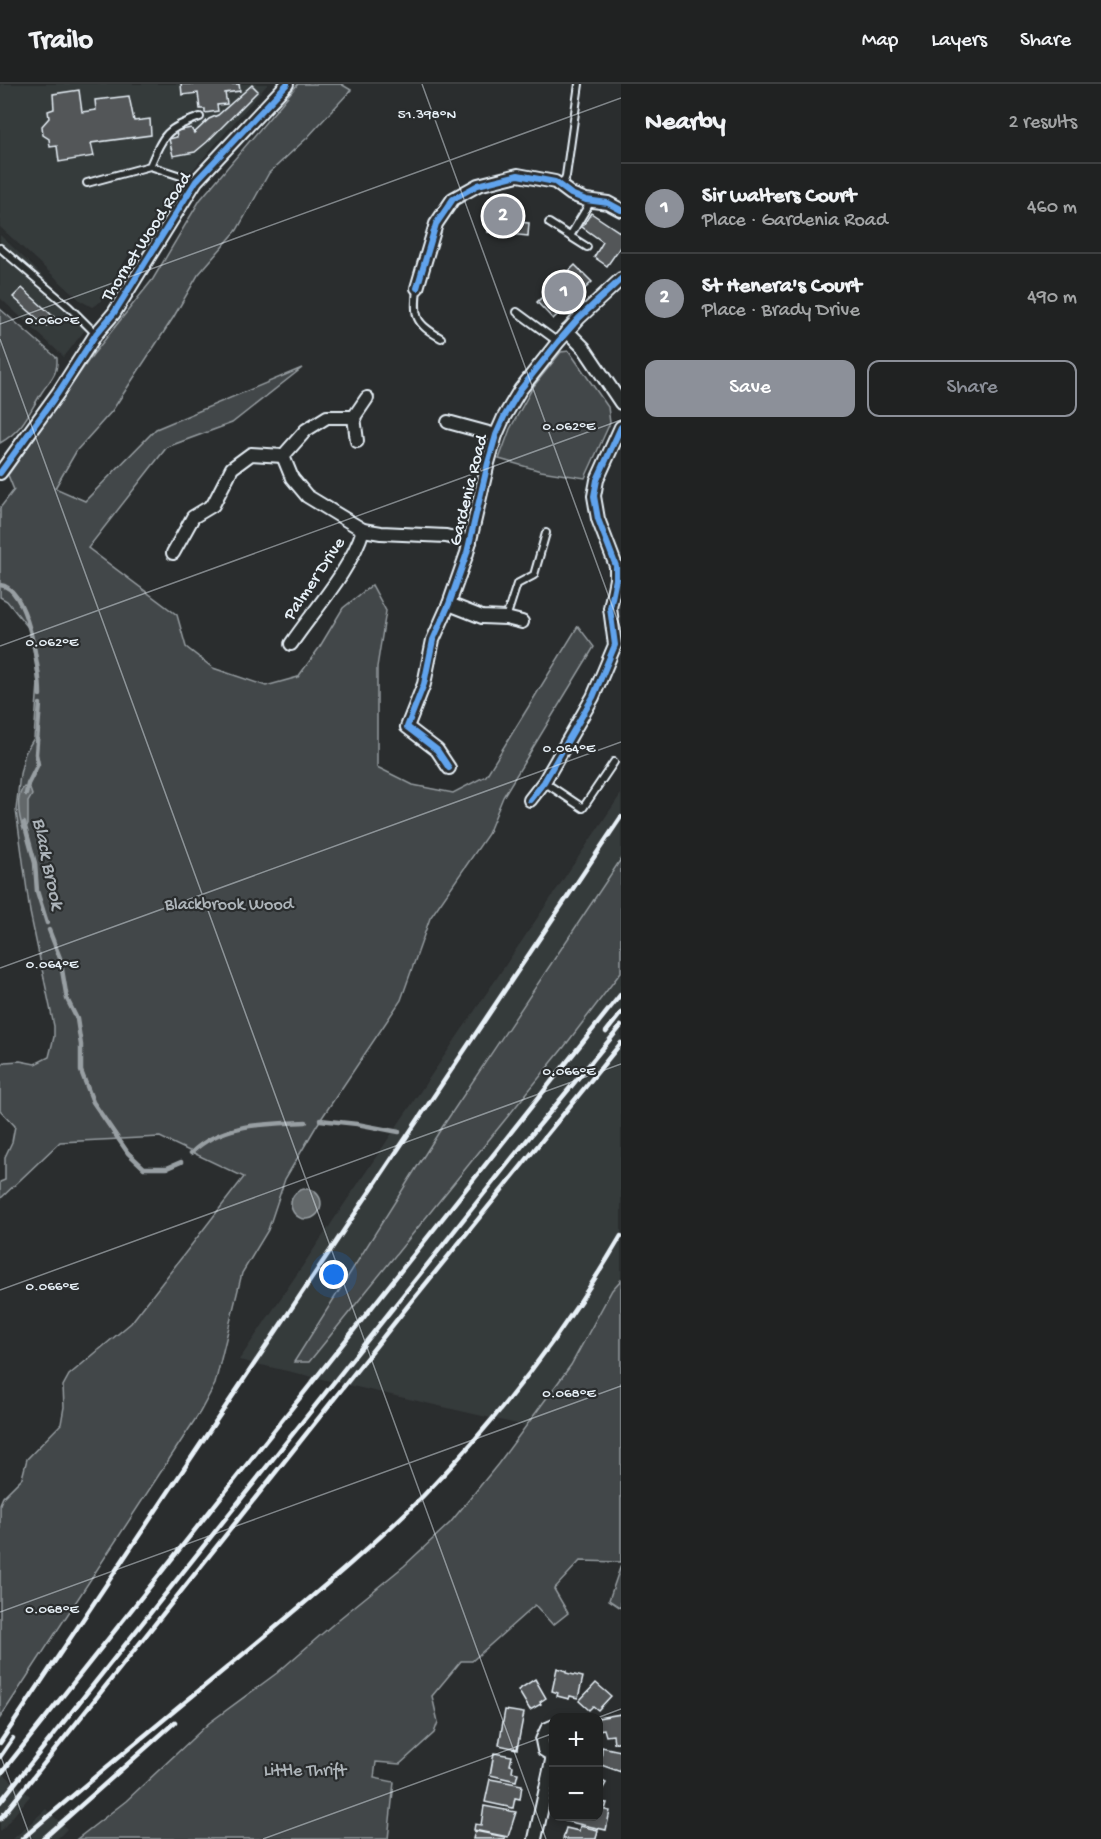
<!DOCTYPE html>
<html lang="en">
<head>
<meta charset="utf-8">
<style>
	:root { --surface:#202222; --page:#2d2f2f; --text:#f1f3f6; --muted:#a2a4a5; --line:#3d3f40; --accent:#8c9099 }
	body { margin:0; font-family:"Gochi Hand",sans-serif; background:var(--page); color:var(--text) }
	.controls { position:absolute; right:18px; bottom:18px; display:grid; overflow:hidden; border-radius:12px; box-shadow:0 3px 9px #0003 }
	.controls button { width:54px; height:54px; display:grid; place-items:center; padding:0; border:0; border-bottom:2px solid var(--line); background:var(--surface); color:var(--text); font:30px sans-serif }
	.you { position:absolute; left:334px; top:1191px; width:21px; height:21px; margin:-15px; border:4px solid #fff; border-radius:50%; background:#1a73e8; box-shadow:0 0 0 9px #1a73e833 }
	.badge { display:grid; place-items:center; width:39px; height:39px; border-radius:50%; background:var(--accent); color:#fff; font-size:20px; font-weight:700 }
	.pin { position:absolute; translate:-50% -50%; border:3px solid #fff; box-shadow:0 2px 6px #0006 }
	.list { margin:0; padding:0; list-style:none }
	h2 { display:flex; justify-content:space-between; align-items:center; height:78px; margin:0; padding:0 24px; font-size:26px }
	h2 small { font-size:20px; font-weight:400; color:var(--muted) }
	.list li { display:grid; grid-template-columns:39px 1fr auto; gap:18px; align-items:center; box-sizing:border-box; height:90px; padding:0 24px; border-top:2px solid var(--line) }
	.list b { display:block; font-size:22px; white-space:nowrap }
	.list p { margin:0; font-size:20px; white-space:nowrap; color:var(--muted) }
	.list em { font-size:20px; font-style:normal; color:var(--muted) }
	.actions { display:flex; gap:12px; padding:18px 24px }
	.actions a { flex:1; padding:14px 0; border:2px solid var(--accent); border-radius:12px; text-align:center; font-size:21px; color:var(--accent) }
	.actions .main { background:var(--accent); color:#fff }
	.map { position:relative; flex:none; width:621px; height:1755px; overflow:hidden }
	header { display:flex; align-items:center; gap:36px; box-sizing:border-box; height:84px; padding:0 30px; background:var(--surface); border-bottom:2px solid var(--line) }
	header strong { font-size:28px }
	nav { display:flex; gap:33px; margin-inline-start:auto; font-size:21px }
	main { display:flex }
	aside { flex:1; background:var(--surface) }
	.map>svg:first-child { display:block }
	.built { fill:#363a3b }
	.green { fill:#424648; stroke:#959ca0; stroke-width:1.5 }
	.water { fill:#63686b; stroke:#989fa3; stroke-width:1.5 }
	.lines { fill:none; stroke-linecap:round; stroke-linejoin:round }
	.stream { stroke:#989fa3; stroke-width:4.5 }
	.building { fill:#535759; stroke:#e8f1f8; stroke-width:1.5 }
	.service-casing { stroke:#e8f1f8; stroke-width:10 }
	.minor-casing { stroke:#e8f1f8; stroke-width:16 }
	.service { stroke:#2a2d2e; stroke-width:6 }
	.minor { stroke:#2a2d2e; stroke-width:12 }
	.rail { stroke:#e8f1f8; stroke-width:4.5 }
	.cycleway-casing { stroke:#2a2d2e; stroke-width:10 }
	.cycleway { stroke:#60a3ed; stroke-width:6 }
	.ticks { fill:none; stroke:#e8f1f8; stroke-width:1.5; stroke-opacity:0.45 }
	.labels { text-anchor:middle; stroke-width:4.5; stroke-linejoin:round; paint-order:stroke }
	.street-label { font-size:18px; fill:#e8f1f8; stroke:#2a2d2e }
	.park-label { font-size:18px; fill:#aeb5ba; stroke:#2a2d2e }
	.water-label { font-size:20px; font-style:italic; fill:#acb3b9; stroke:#2a2d2e }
	.ticks-label { font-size:15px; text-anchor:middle; fill:#e8f1f8; stroke:#2a2d2e; stroke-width:4.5; stroke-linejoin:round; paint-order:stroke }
</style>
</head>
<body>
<header>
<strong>Trailo</strong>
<nav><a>Map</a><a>Layers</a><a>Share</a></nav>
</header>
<main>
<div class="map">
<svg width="621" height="1755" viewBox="0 0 621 1755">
	<rect width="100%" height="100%" fill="#2a2d2e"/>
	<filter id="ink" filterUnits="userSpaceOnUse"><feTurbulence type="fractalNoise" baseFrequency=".0167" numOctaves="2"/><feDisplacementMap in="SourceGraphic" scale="12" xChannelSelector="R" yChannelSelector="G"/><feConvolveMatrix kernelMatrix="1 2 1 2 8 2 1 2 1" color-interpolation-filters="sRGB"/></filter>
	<g filter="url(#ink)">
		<!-- built -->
		<g class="built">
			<polygon points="0,0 268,0 170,112 122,181 100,218 92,223 81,217 0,143"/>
			<polygon points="0,151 91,238 64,273 0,214"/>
			<polygon points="621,710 621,1196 612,1206 571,1281 526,1342 239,1276"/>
			<polygon points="0,1687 30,1712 0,1748"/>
			<polygon points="46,1725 67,1745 57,1755 13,1755"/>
		</g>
		<!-- green -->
		<g class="green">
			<polygon points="298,0 341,0 351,6 307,54 269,89 237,146 198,191 173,234 112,327 77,366 55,404 85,417 156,345 302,284 232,339 167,363 88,464 177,531 186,563 213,584 266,602 298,593 319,564 343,524 372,501 386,527 377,583 377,683 413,701 453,709 486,692 578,542 594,563 503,713 488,750 430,834 401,916 317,1041 285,1095 268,1146 242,1189 215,1300 200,1328 0,1634 0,1420 3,1413 22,1394 27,1375 61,1340 64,1323 63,1302 69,1291 131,1239 244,1093 160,1053 60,1058 0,1115 0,1098 5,1096 5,1073 12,1058 15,1042 0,1026 0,983 5,978 20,977 35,980 49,973 54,953 54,942 30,828 16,726 20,690 25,669 34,654 38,599 31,547 7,517 0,513 0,424 14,406 8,391 91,273 153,195 200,116"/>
			<path d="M0,225L57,274C58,291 50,296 42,308C28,330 24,345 0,359Z"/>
			<polygon points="569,267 608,323 610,339 585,394 541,387 499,375 510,345 533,303 561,268"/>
			<polygon points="621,775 621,888 564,963 309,1278 294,1278 439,1048"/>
			<polygon points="621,1196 621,1478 580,1477 554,1505 568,1529 553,1541 535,1521 472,1577 461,1577 432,1612 438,1638 434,1649 400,1680 376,1678 374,1694 394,1698 388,1755 77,1755 126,1717 209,1639 277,1589 339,1535 404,1482 450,1439 498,1380 571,1281 612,1206"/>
			<polygon points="621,1481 621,1524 609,1516"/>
		</g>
		<!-- water -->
		<g class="water">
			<path d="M24,703L30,705L32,711L28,718V741L23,745C19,733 15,712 24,703Z"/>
			<circle cx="306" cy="1120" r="15"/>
		</g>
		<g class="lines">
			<!-- stream -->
			<g class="stream">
				<path d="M0,501C28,503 40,588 40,611"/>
				<polyline points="26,710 28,700 38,680 36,670 40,620"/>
				<polyline points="24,739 35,779 37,807 47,839"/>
				<polyline points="49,846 60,874 67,915 77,935 81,961 81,987 93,1018 128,1069 144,1084 167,1084 181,1078"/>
				<polyline points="320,1036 357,1040 399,1048"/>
				<path d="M191,1069C222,1039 265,1040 306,1038"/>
			</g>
		</g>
		<!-- building -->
		<g class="building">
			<polygon points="181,0 239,0 240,7 225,9 227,20 217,21 218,27 205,29 205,25 200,25 198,9 182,11"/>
			<polygon points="252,1 258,7 207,58 195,68 173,72 169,55 177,53 176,47 191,44 194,49 209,35 218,31"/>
			<polygon points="79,6 82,28 96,26 95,16 129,12 134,37 150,35 151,51 91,59 94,72 59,78 57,62 50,63 49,55 43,51 42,42 49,34 48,27 54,25 53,10"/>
			<polygon points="489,123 517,125 516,138 529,139 528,152 488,148"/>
			<polygon points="591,129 621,149 621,162 607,182 594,173 603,158 582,143"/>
			<polygon points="575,181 592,198 553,235 537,218"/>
			<polygon points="22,204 54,233 46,242 13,213"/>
			<polygon points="557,1584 566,1587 566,1589 583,1593 578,1614 570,1612 569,1615 557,1612 558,1609 552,1607"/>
			<polygon points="535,1595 546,1614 540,1618 541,1620 530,1626 518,1606"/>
			<polygon points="596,1599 611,1612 598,1626 593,1622 589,1626 579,1617"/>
			<polygon points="505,1626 524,1629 517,1665 499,1661"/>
			<polygon points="621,1630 621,1657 614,1659 613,1651 606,1652 604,1645 598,1646 598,1634"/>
			<polygon points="602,1663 621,1667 621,1688 601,1681"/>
			<polygon points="494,1669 512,1672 510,1681 513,1682 512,1688 518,1689 516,1697 490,1691"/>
			<polygon points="490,1695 522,1701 520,1715 515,1714 513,1724 485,1718"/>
			<polygon points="598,1695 606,1699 598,1713"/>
			<polygon points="598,1718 607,1719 605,1726 610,1727 606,1746 565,1737 566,1732 598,1732"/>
			<polygon points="484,1722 516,1728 508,1753 474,1746 475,1740 481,1741"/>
			<polygon points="580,1742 598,1746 596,1755 563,1755 566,1744 579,1747"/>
			<polygon points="475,1747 505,1753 505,1755 473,1755"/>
		</g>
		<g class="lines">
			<!-- service casing -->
			<g class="service-casing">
				<g id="service">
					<polyline points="150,82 196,97"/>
					<path d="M87,99L150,82C164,49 166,45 200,33"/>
					<polyline points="562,103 566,92 579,0"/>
					<polyline points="549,139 587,163"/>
					<polyline points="570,152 591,117"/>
					<polyline points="0,164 69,223 96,250"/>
					<path d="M417,204C414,234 415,239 441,254"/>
					<polyline points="517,228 558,258"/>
					<polyline points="506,534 517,500 534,491 546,449"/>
					<polyline points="544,698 583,724 614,678"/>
				</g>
			</g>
			<!-- minor casing -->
			<g class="minor-casing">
				<g id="minor">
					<polyline points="417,204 436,140 453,115 478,101 518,91 555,98 571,110 586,116 608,119 621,126"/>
					<polyline points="567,247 584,264 621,319"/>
					<polyline points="354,333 357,357"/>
					<polyline points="448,338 496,351"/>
					<polyline points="283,372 292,394 307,412 363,446 381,449 446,452 470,458"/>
					<polyline points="283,372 306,346 327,333 354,333 367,314"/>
					<polyline points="0,389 58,309 96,250 114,229 196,97 287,0"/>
					<polyline points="173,469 193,433 213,421 232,384 251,370 283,372"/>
					<polyline points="449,520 482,533 506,534 522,538"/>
					<path d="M291,560C314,526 351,486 363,446"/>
					<polyline points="449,684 437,666 407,643 424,600 433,556 449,520 467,469 488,379 496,351 504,333 520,306 558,258 579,234 621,195"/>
					<polyline points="530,716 544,698 593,613 615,561 610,524 616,495 616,482 598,435 594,412 597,396 621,343"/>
					<polyline points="554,1642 547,1645 542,1656 544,1666 554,1672"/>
					<polyline points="535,1755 553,1672"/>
				</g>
			</g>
			<!-- service -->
			<use href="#service" class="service"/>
			<!-- minor -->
			<use href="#minor" class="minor"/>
			<!-- rail -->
			<g class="rail">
				<polyline points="606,948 621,929"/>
				<polyline points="0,1659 621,733"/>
				<polyline points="0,1673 13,1654"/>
				<polyline points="0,1691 621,910"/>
				<polyline points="0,1718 513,1073 621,942"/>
				<polyline points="0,1735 407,1223 621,959"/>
				<path d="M22,1755C106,1682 192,1613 277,1542C327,1500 377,1458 423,1412C499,1334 566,1246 621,1152"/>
				<polyline points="43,1755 175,1638"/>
			</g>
			<!-- cycleway casing -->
			<g class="cycleway-casing">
				<g id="cycleway">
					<polyline points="417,204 436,140 453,115 478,101 518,91 555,98 571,110 586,116 608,119 621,126"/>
					<polyline points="0,389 58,309 96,250 114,229 196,97 287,0"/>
					<polyline points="449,684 437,666 407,643 424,600 433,556 449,520 467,469 488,379 496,351 504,333 520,306 558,258 579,234 621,195"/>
					<polyline points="530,716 544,698 593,613 615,561 610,524 616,495 616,482 598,435 594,412 597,396 621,343"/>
				</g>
			</g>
			<!-- cycleway -->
			<use href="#cycleway" class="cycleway"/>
		</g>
	</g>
	<!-- ticks -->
	<path class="ticks" d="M422,0L621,546M0,240L621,14M0,255L546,1755M0,562L621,336M0,884L621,658M0,1206L621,980M0,1528L621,1302M597,1634L621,1625M0,1670L31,1755M263,1755L554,1649"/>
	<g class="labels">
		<!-- street labels -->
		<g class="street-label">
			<text transform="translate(145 152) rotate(-57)" y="6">Thornet Wood Road</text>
			<text transform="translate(467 406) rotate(-76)" y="6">Gardenia Road</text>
			<text transform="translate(313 494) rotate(-56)" y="6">Palmer Drive</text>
		</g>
		<!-- park labels -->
		<g class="park-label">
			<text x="229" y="825">Blackbrook Wood</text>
			<text x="305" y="1691">Little Thrift</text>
		</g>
		<!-- water labels -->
		<g class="water-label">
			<text transform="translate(50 779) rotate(78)" y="7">Black Brook</text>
		</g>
	</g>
	<g class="ticks-label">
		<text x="427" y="34">51.398°N</text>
		<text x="52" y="240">0.060°E</text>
		<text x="569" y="346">0.062°E</text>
		<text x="52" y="562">0.062°E</text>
		<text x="569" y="668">0.064°E</text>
		<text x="52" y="884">0.064°E</text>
		<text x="569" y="991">0.066°E</text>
		<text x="52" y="1206">0.066°E</text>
		<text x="569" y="1313">0.068°E</text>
		<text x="52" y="1529">0.068°E</text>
	</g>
</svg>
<div class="controls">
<button>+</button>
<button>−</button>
</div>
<div class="you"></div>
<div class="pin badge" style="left:564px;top:208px">1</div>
<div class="pin badge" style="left:503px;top:132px">2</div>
</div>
<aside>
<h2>Nearby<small>2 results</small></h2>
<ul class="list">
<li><span class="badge">1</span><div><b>Sir walters Court</b><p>Place · Gardenia Road</p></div><em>460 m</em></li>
<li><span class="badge">2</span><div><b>St Henera's Court</b><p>Place · Brady Drive</p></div><em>490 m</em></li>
</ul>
<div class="actions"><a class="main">Save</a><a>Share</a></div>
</aside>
</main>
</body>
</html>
